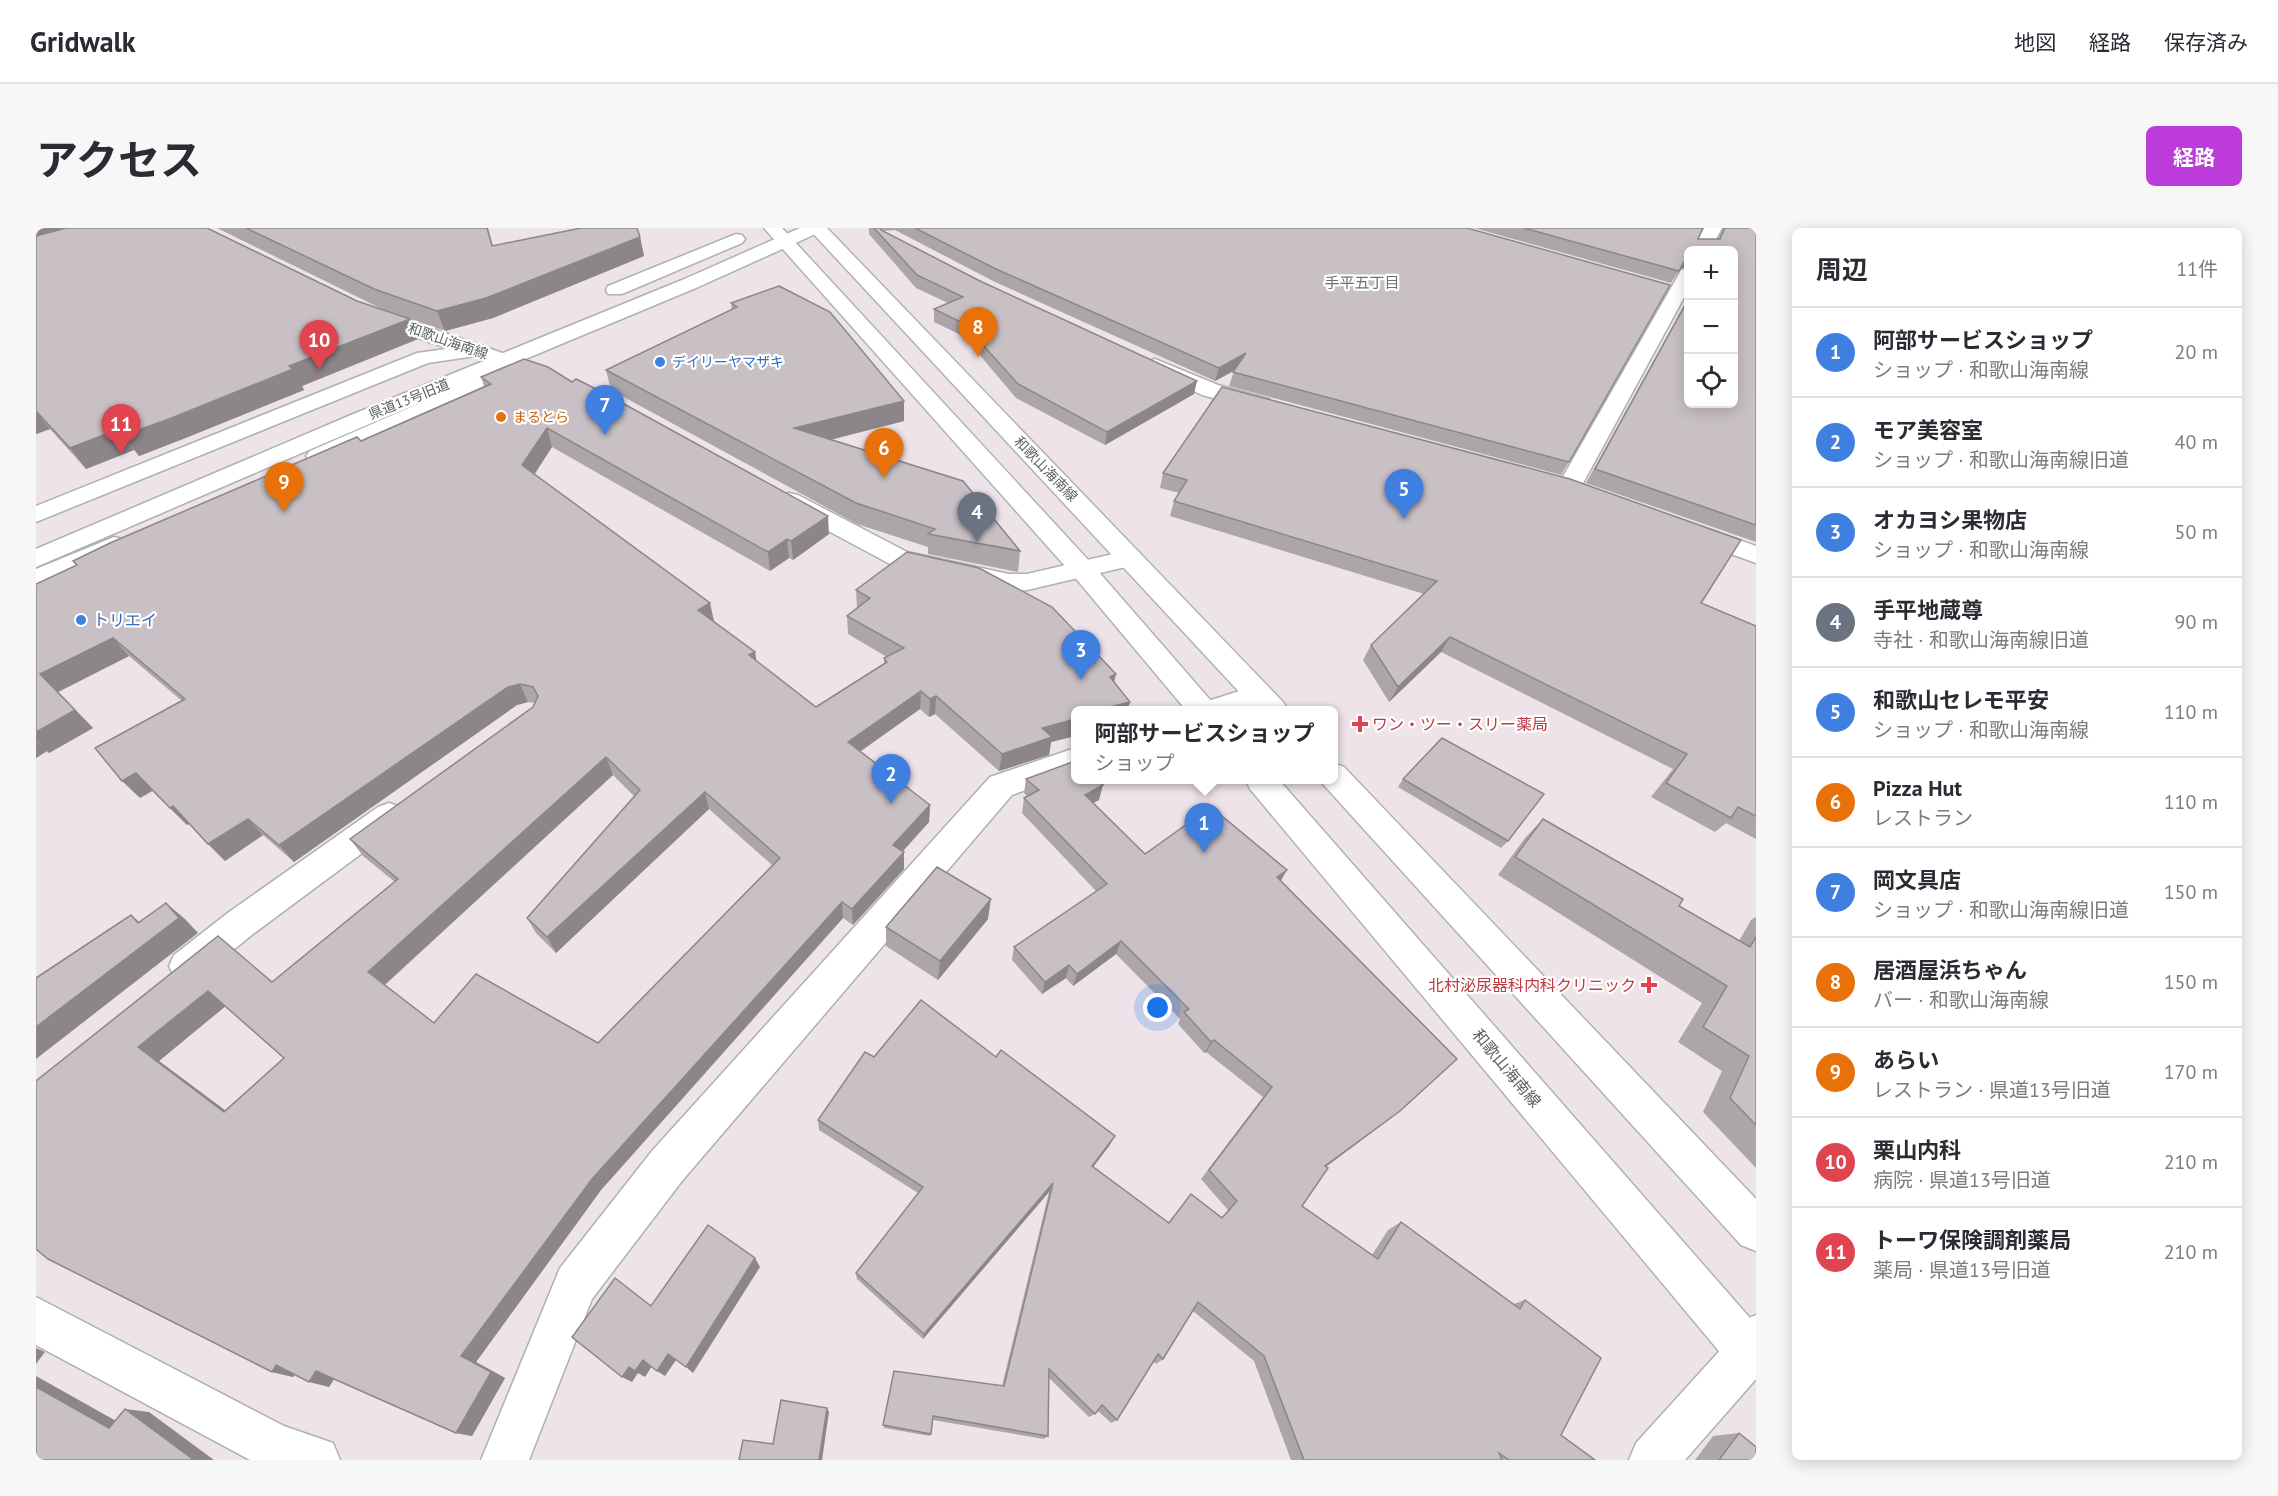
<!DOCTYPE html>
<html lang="ja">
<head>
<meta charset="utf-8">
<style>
	:root { --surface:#fff; --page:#f7f7f7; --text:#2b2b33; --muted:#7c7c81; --line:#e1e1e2; --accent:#bd3bdb }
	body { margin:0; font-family:"PT Sans","Noto Sans JP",sans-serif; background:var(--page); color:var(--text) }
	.controls { position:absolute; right:18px; top:18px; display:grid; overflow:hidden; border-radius:9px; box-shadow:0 3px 15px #0003 }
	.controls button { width:54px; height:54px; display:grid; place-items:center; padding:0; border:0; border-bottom:2px solid var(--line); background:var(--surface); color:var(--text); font:30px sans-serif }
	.you { position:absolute; left:1122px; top:780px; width:21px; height:21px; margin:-15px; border:4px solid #fff; border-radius:50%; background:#1a73e8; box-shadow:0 0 0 9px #1a73e833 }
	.badge { display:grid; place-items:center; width:39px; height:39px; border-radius:50%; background:var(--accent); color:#fff; font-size:20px; font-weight:700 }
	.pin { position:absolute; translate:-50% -50px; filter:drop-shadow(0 2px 3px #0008) }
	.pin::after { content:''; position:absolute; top:32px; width:21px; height:18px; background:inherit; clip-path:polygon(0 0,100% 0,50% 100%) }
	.popup { position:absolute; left:1035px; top:478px; width:267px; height:78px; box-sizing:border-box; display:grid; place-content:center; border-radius:9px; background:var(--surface); filter:drop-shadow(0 2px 4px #0005); font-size:20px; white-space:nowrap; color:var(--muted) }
	.popup b { font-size:22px; color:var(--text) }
	.popup::after { content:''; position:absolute; left:50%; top:100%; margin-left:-12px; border:12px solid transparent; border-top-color:var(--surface) }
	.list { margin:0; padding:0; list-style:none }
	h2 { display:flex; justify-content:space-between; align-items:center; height:78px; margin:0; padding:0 24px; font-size:26px }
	h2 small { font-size:20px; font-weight:400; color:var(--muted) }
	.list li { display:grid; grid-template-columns:39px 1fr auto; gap:18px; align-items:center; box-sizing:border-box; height:90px; padding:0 24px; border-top:2px solid var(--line) }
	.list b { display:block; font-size:22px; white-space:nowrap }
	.list p { margin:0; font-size:20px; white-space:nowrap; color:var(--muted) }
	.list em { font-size:20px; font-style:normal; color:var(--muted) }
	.icon { flex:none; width:33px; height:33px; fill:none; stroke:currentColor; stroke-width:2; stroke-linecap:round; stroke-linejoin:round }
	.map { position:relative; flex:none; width:1720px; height:1232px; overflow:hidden; border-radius:9px }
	header { display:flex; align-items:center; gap:36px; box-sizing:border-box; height:84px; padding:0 30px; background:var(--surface); border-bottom:2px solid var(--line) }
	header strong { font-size:28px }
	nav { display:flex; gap:33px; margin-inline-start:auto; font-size:21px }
	.intro { display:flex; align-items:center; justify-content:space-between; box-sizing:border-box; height:144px; padding:0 36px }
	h1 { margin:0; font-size:42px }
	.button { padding:15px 27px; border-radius:9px; background:var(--accent); color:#fff; font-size:21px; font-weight:700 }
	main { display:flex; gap:36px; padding:0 36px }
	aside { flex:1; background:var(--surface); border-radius:9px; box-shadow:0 3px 15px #0003 }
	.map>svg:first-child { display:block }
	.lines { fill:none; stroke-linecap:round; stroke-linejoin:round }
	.minor-casing { stroke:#acb2ae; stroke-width:3 }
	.tertiary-casing { stroke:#acb2ae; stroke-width:3 }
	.secondary-casing { stroke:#aeb5b0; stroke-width:3 }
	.minor { fill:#fff; fill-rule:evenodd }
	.tertiary { fill:#fff; fill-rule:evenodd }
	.secondary { fill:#fff; fill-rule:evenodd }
	.wall { fill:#aca5a9; fill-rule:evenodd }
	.shaded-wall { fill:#8c868a }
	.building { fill:#c8c0c5; stroke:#8c868a; stroke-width:1.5; fill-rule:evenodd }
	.shop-dot { fill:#3f7fe0; stroke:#fff; stroke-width:2 }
	.food-dot { fill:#e8710a; stroke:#fff; stroke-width:2 }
	.health-dot { fill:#e0444e; stroke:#fff; stroke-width:2 }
	.labels { text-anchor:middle; stroke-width:4.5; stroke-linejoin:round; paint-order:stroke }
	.far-street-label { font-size:14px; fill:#5b635d; stroke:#fff }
	.far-shop-label { font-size:14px; fill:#366cbe; stroke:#fff; text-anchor:start }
	.far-food-label { font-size:14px; fill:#c56008; stroke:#fff; text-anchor:start }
	.far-neighbourhood-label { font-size:15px; fill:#6c746e; stroke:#fff }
	.shop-label { font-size:16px; fill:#366cbe; stroke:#fff; text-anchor:start }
	.health-label { font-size:16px; fill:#be3a42; stroke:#fff; text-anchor:start }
	.street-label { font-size:16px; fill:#5b635d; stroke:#fff }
</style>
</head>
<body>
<header>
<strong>Gridwalk</strong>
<nav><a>地図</a><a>経路</a><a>保存済み</a></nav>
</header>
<div class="intro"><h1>アクセス</h1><a class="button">経路</a></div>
<main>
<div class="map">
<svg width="1720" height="1232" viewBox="0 0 1720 1232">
	<rect width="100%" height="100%" fill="#ede3e8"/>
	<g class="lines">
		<!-- minor casing -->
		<g class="minor-casing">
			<g id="minor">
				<polygon points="1668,0 1686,0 1674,22 1656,22"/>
				<polygon points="1652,40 1652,62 1545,259 1541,264 1533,266 1525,264 1521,259 1643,46 1645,42"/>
				<polygon points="439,117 446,119 449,123 446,127 392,135 0,294 0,278 381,125"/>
				<polygon points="468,126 486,132 489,136 486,140 472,141 460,159 290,233 282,235 274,233 270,228 274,223 444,149 461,128"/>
				<polygon points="1119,131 1182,157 1233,171 1236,176 1233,181 1225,183 1166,167 1112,141 1109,137 1112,133"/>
				<polygon points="753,265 762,267 871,324 973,346 991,346 1094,322 1103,324 1107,330 1103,336 1094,338 991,362 973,364 854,336 744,277 741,272 744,267"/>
				<polygon points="1660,297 1720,318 1720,335 1651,310 1647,305 1651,300"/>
				<polygon points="78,309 87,311 91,317 87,323 0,359 0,341"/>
				<polygon points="1222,457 1232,460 1237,467 1232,474 1209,482 1164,482 1169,474"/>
				<polygon points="1039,520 1039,544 976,567 646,953 556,1071 493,1232 445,1232 524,1040 616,923 954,549"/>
				<polygon points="353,575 364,579 369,588 364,597 217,706 164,749 151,754 138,749 133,738 138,727 193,684 342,579"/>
				<polygon points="0,1069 248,1198 297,1215 304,1232 214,1232 0,1117"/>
				<polygon points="1720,1087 1720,1151 1649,1232 1593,1232 1600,1215 1697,1108 1704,1094"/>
			</g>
		</g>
		<!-- tertiary casing -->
		<g class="tertiary-casing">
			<g id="tertiary">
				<polygon points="764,0 787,0 784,4 660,60 331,197 0,339 0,321 315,187 646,52"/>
				<polygon points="700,6 706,7 709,11 706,15 586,66 572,66 570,62 572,58"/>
			</g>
		</g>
		<!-- secondary casing -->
		<g class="secondary-casing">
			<g id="secondary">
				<polygon points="728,0 746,0 1055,335 1176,474 1181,482 1150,482 1037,347"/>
				<polygon points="772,0 791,0 1247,474 1252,482 1220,482"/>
				<polygon points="337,80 475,128 478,132 475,136 468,138 396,115 330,90 327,86 330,82"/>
				<polygon points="1297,535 1308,539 1720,971 1720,1023 1705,1017 1286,555 1284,552 1297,552"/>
				<polygon points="1210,552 1243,552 1720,1097 1720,1146 1713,1147 1697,1140 1214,561"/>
			</g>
		</g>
		<!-- minor -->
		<use href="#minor" class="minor"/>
		<!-- tertiary -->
		<use href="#tertiary" class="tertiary"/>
		<!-- secondary -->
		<use href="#secondary" class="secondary"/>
	</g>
	<!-- wall -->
	<g class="wall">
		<polygon points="0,0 321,73 374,91 382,111 266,158 268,162 147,211 103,228 98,222 50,241 14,201 0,206"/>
		<polygon points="181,0 452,0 457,18 604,9 608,28 457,90 409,103 346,81"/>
		<polygon points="833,0 1431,0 1533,234 1525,247 1193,158 1198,143 1179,153 959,54 859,2 846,3 1158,166 1069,217 980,170 937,119 937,113 898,94 898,81 912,75 880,60 833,6"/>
		<polygon points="1438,0 1667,0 1662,11 1682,11 1687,0 1720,0 1720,314 1550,255 1653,68 1653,176 1698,22 1653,22 1653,40 1652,39 1644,41 1635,55"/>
		<polygon points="695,75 868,193 795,212 984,323 982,344 892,326 892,319 821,296 575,162 570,142 696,82"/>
		<path d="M445,149L793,306L757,332L753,330L734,343L516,219L498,247L677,393L719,424L720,433L780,479L848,436V430L851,429L812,406L811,388L821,380L820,362L1039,483V508L1015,514L1013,527L963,543L899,486L893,489L884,481L824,524L894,577L893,594L867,623L868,641L817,697L807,690L565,962L440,1134L469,1150L436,1208L420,1205L298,1151L293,1159L259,1146L257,1149L236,1144L0,853L236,754L359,654L327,628L314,611L497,479L499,475L492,474L481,477L258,634L227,607L189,633L153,596L151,597L117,563L104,570L146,473L93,428L22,464L57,500L13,525L11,523L0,530V356L448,158ZM577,547L598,568L491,690L500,705L520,725L673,581L736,637L562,815L398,795L349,757ZM189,778L248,830L189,882L123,833Z"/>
		<polygon points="1127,245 1665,375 1720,398 1720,611 1690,595 1679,604 1615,569 1637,541 1405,424 1353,474 1327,432 1335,417 1388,366 1134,288 1138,273 1143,265 1124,260"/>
		<polygon points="990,551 1063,572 1057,575 1109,626 1244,653 1351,893 1290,939 1266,978 1336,1027 1352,1002 1365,994 1478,1076 1489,1072 1525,1207 1559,1232 1255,1232 1218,1133 1157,1083 1127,1131 1120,1136 1117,1133 1081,1192 1075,1195 1062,1183 1059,1186 1053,1189 1013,1150 1012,1208 1008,1211 897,1192 894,1208 848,1200 847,1197 966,1158 1013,964 887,1111 821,1051 820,1045 882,965 783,902 782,892 838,829 960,829 1079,908 1073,918 1057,939 1132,995 1155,966 1186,989 1192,982 1165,951 1227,869 1170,824 1168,825 1142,796 1144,791 1080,726 1037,758 1030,750 1006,766 976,732 978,719 1060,663 986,585 988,570 991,568 988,565"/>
		<polygon points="1367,551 1472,613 1465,620 1362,559"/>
		<polygon points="1507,591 1643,678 1703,713 1715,692 1720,689 1720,940 1667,884 1686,843 1642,814 1666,775 1462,647 1489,610"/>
		<polygon points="952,691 902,752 850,718 850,699"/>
		<polygon points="1703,1205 1720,1232 1659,1232 1677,1208"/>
	</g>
	<!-- shaded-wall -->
	<g class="shaded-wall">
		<polygon points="0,0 57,0 0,17"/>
		<polygon points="604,9 608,28 457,90 409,103 401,83"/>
		<polygon points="1651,28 1653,28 1653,37 1652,39 1643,41"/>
		<polygon points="374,91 382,111 266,158 268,162 147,211 103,228 88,207 253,138"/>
		<polygon points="1210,125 1206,138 1179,153 1183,140"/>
		<polygon points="1161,153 1158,166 1069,217 1071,204"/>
		<polygon points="868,173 868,193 760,220 758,200"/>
		<polygon points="0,183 14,201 0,206"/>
		<polygon points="511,200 516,219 492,256 486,237"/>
		<polygon points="83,201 98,222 50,241 34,220"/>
		<polygon points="792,288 793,306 757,332 755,313"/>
		<polygon points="751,311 753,330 734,343 732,324"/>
		<polygon points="674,375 678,393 666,400 662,382"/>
		<polygon points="1414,409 1405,424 1353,474 1362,459"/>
		<polygon points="77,410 93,428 22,464 57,500 13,525 0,512 4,446"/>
		<polygon points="719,424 722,442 713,427"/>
		<polygon points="1080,446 1076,464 1074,449"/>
		<polygon points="484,456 492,474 481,477 258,634 243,617 472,459"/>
		<polygon points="885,463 884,481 813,531 812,514"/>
		<polygon points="900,468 899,486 893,489 894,471"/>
		<polygon points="1094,474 1091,483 1066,483 1066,481"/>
		<polygon points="1039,491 1039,508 1015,514 1013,527 963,543 966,526 1006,500"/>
		<polygon points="0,513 11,523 0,530"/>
		<polygon points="570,529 577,547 346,759 332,744"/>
		<polygon points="100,545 117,562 104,570 86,553"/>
		<polygon points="1067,557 1063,572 1046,581 1049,567"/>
		<polygon points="669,564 673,581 520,725 511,709"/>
		<polygon points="894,577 893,594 857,634 857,617"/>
		<polygon points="137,578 154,595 151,597 134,580"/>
		<polygon points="212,591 227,607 189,633 172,616"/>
		<polygon points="868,624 868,641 817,697 816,681"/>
		<polygon points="1251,642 1243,656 1241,649"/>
		<polygon points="955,671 952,691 902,752 904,733"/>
		<polygon points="806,674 807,690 565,962 440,1134 469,1150 436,1208 420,1205 425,1128 556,951"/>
		<polygon points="130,675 149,691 162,705 0,831 0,799 102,695 95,687 114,703"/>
		<polygon points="1085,713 1080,726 1037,758 1041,746"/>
		<polygon points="1033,737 1030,750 1006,766 1009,754"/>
		<polygon points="172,763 191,777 123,833 207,896 188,884 102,819"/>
		<polygon points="1178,812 1170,824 1168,825 1175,814"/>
		<polygon points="1364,883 1351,893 1278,947 1289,938"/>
		<polygon points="1079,908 1073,918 1051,947 1056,938"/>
		<polygon points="1017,955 1013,964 887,1111 888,1106"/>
		<polygon points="719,1030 724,1039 657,1145 650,1139"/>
		<polygon points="0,1120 9,1124 0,1136"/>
		<polygon points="632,1126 640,1132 629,1148 621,1143"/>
		<polygon points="607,1132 616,1138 609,1149 602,1145 596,1154 586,1149 593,1139"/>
		<polygon points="240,1137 261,1142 257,1149 236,1144"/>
		<polygon points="280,1143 300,1148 293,1159 273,1154"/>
		<polygon points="0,1148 98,1203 73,1200 0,1159"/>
		<polygon points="791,1180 793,1184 786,1232 783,1232"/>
		<polygon points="89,1181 113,1184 178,1232 158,1232"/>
	</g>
	<!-- building -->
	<g class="building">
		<polygon points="30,0 171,0 321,73 374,91 253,138 257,141 133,191 88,207 83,201 34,220 0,183 0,8"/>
		<polygon points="210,0 451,0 456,18 545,0 601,0 604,9 450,70 401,83 338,61"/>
		<polygon points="838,0 844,0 845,2 944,53 1161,153 1071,204 982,156 937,106 943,103 898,81 927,69 881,47"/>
		<polygon points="879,0 1431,0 1634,57 1533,234 1197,144 1210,125 1183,140 960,41"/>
		<polygon points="1488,0 1667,0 1662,11 1684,11 1689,0 1720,0 1720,297 1559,241 1653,70 1653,176 1698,176 1698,22 1653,22 1653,28 1651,28 1643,43"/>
		<polygon points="743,58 794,84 868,173 758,200 927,253 984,323 892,306 899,301 820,275 570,142 701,79 695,75"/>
		<path d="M488,131L512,139L536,154L540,151L568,165L792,288L755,313L751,311L732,324L511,200L486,237L674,375L662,382L719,424L713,427L780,479L851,434L848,430L868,420L811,388L834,370L820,362L871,324L943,340L1016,379L1080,446L1074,449L1094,474L1066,481L1067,483H1039V491L1006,500L1016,509L966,526L900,468L894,471L885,463L812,514L894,577L857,617L868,624L816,681L806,674L556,951L425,1128L455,1144L420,1205L280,1143L273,1154L240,1137L236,1144L12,1031L0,1021V853L182,708L236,754L362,651L314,611L497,479L502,468L497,459L484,456L472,459L243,617L212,591L172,616L137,578L134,580L100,545L86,553L59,520L149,471L77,410L4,446L39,482L0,504V356L41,337L37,333L74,315L321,209L325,213L455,156L445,149ZM570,529L604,562L491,690L511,709L669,564L744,630L562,815L440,746L398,795L332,744ZM172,763L248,830L188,884L102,819Z"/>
		<polygon points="1186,159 1534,251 1705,312 1665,375 1720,398 1720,588 1702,579 1695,590 1630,555 1651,526 1414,409 1362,459 1335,417 1401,353 1138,273 1151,252 1127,245"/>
		<polygon points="1406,510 1508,566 1472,613 1367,551"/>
		<polygon points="1039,533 1039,552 1060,552 1067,557 1049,567 1109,626 1175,579 1251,642 1241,649 1421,831 1364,883 1289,938 1292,940 1266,978 1342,1031 1365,994 1484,1081 1489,1072 1565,1130 1525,1207 1559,1232 1473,1232 1463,1225 1466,1232 1268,1232 1228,1128 1162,1074 1127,1131 1122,1126 1081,1192 1066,1177 1059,1186 1013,1141 1012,1208 897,1188 895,1206 847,1197 858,1143 968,1158 1017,955 888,1106 820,1045 887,959 782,892 829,824 838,829 885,772 960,829 965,822 1079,908 1056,938 1133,995 1155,966 1186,990 1201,973 1173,942 1236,859 1178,812 1175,814 1148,784 1153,781 1085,713 1041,746 1033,737 1009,754 978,719 1071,656 988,570 1003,562 990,551"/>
		<polygon points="1507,591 1647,671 1643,678 1714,719 1720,709 1720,897 1694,870 1713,828 1667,799 1691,758 1479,629"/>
		<polygon points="901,639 955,671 904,733 850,699"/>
		<polygon points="130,675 143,690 0,799 0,750 95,687 102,695"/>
		<polygon points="672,997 719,1030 650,1139 632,1126 621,1143 607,1132 599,1143 593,1139 586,1149 536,1109 579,1050 615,1078"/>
		<polygon points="0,1159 73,1200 89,1181 158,1232 0,1232"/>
		<polygon points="745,1172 791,1180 783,1232 703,1232 707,1212 737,1216"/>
		<polygon points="1703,1205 1720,1219 1720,1232 1683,1232"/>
	</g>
	<!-- markers -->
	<g class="shop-dot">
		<circle cx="624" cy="134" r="6"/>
		<circle cx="45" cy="392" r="6"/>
	</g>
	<circle class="food-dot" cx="465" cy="189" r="6"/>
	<g class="health-dot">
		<path d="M1321 487h6v6h6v6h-6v6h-6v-6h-6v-6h6z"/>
		<path d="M1610 748h6v6h6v6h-6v6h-6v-6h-6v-6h6z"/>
	</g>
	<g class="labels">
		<!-- far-street labels -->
		<g class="far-street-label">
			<text transform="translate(412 113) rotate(19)" y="5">和歌山海南線</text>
			<text transform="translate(373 171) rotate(-22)" y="5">県道13号旧道</text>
			<text transform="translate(1010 241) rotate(46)" y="5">和歌山海南線</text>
		</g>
		<!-- far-shop labels -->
		<g class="far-shop-label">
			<text x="636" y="139">デイリーヤマザキ</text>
		</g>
		<!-- far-food labels -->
		<g class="far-food-label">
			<text x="477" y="194">まるとら</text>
		</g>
		<!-- far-neighbourhood labels -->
		<g class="far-neighbourhood-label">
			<text x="1326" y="60">手平五丁目</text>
		</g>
		<!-- shop labels -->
		<g class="shop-label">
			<text x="57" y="398">トリエイ</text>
		</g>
		<!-- health labels -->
		<g class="health-label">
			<text x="1336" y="502">ワン・ツー・スリー薬局</text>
			<text x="1600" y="763" text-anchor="end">北村泌尿器科内科クリニック</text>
		</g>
		<!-- street labels -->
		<g class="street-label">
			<text transform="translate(1471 840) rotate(50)" y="6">和歌山海南線</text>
		</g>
	</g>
</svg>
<div class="controls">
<button>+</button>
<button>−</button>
<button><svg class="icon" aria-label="locate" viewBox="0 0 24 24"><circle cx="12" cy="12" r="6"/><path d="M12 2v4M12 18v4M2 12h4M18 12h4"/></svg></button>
</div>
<div class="you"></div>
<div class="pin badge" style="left:1168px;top:625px;background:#3f7fe0">1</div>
<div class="popup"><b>阿部サービスショップ</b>ショップ</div>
<div class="pin badge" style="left:855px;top:576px;background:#3f7fe0">2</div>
<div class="pin badge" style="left:1045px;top:452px;background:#3f7fe0">3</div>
<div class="pin badge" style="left:941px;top:314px;background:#6b7280">4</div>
<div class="pin badge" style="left:1368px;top:291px;background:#3f7fe0">5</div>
<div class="pin badge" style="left:848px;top:250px;background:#e8710a">6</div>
<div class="pin badge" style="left:569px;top:207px;background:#3f7fe0">7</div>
<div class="pin badge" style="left:942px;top:129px;background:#e8710a">8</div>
<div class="pin badge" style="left:248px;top:284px;background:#e8710a">9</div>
<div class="pin badge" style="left:283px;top:142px;background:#e0444e">10</div>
<div class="pin badge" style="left:85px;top:226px;background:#e0444e">11</div>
</div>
<aside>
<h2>周辺<small>11件</small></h2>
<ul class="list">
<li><span class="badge" style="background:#3f7fe0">1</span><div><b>阿部サービスショップ</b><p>ショップ · 和歌山海南線</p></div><em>20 m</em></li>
<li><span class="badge" style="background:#3f7fe0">2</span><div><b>モア美容室</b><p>ショップ · 和歌山海南線旧道</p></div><em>40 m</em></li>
<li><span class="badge" style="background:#3f7fe0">3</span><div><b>オカヨシ果物店</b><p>ショップ · 和歌山海南線</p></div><em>50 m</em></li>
<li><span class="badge" style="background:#6b7280">4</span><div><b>手平地蔵尊</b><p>寺社 · 和歌山海南線旧道</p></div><em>90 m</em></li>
<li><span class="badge" style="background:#3f7fe0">5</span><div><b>和歌山セレモ平安</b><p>ショップ · 和歌山海南線</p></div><em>110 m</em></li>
<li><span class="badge" style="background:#e8710a">6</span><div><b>Pizza Hut</b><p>レストラン</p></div><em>110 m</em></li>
<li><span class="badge" style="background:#3f7fe0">7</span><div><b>岡文具店</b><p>ショップ · 和歌山海南線旧道</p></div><em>150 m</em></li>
<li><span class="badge" style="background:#e8710a">8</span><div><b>居酒屋浜ちゃん</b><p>バー · 和歌山海南線</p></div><em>150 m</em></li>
<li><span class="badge" style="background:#e8710a">9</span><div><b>あらい</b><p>レストラン · 県道13号旧道</p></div><em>170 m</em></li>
<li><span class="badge" style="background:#e0444e">10</span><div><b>栗山内科</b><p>病院 · 県道13号旧道</p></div><em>210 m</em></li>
<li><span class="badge" style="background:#e0444e">11</span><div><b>トーワ保険調剤薬局</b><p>薬局 · 県道13号旧道</p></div><em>210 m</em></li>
</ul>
</aside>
</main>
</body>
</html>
